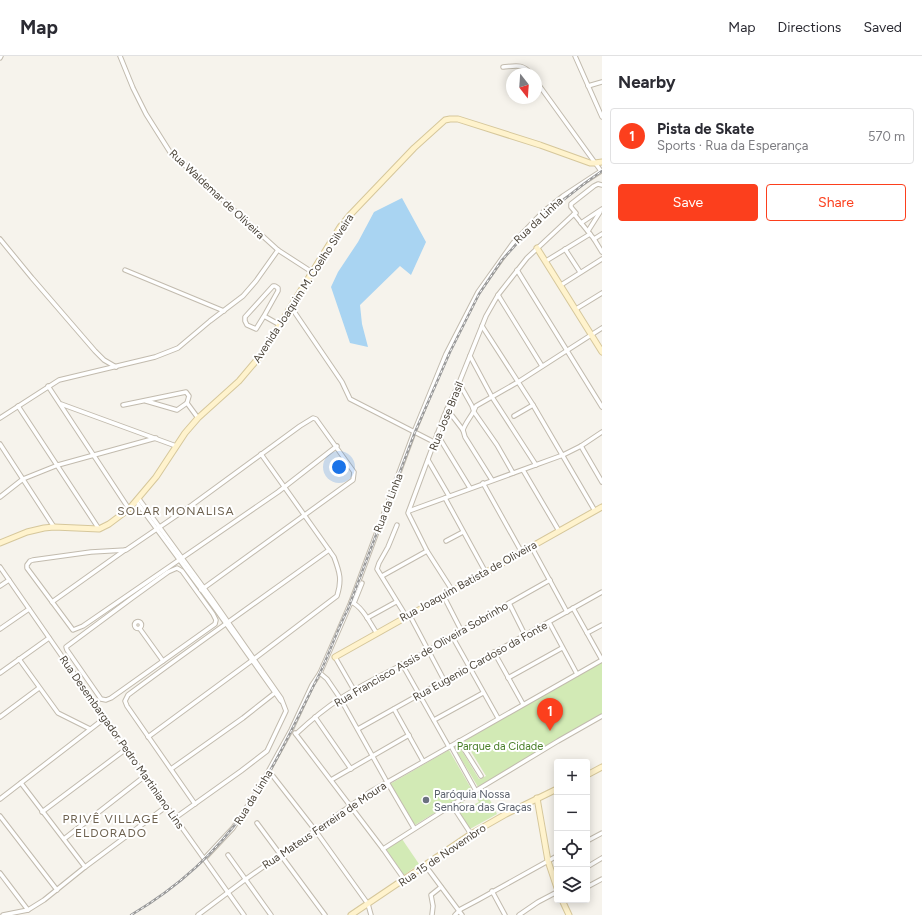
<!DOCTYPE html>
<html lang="en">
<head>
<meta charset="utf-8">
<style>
	:root { --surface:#fff; --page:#f7f7f7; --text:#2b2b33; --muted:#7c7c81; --line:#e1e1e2; --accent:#fc3f1d }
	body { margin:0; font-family:Figtree,sans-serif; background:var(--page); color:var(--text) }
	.controls { position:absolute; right:12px; bottom:12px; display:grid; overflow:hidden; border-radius:4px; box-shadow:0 2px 10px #0003 }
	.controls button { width:36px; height:36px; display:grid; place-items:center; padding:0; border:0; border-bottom:1px solid var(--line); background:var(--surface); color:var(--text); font:20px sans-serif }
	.compass { position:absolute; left:506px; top:12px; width:36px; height:36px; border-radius:50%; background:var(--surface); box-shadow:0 2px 10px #0003; rotate:163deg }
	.you { position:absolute; left:339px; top:411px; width:14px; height:14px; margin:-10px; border:3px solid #fff; border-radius:50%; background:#1a73e8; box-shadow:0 0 0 6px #1a73e833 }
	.badge { display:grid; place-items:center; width:26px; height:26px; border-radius:50%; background:var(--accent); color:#fff; font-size:13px; font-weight:700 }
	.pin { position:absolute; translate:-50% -33px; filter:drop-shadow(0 1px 2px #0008) }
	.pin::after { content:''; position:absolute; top:21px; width:14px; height:12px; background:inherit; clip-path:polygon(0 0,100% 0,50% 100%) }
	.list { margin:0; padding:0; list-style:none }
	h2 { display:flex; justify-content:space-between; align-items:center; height:52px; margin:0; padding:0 16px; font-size:17px }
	h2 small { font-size:13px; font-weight:400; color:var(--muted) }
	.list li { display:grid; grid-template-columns:26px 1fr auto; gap:12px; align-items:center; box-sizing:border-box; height:56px; margin:0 8px 8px; padding:0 8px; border:1px solid var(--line); border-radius:4px }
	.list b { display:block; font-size:15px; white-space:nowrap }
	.list p { margin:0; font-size:13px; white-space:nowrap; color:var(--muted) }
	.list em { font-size:13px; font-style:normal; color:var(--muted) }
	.actions { display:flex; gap:8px; padding:12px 16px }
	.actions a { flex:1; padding:9px 0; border:1px solid var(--accent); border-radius:4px; text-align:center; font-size:14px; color:var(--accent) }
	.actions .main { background:var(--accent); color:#fff }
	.icon { flex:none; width:22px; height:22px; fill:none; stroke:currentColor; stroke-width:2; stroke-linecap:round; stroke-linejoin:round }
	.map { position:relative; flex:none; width:602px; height:859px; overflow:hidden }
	header { display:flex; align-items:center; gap:24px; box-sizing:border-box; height:56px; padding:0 20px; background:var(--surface); border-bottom:1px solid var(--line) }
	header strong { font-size:19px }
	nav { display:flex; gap:22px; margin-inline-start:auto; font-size:14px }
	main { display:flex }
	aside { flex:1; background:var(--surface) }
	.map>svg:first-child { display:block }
	.green { fill:#d2eab5 }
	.water { fill:#a9d4f2 }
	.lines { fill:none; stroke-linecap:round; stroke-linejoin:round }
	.street-casing { stroke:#c2bbae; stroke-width:5.5 }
	.secondary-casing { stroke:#d6c79b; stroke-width:7 }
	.street { stroke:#fff; stroke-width:3.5 }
	.secondary { stroke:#fff3cd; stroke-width:5 }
	.rail-casing { stroke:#9a9a9a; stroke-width:2.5 }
	.rail { stroke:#fff; stroke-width:1; stroke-dasharray:3; stroke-linecap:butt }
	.worship-dot { fill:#6b7280; stroke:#fff; stroke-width:1.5 }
	.labels { text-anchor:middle; stroke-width:4; stroke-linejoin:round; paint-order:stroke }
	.street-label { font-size:11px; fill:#4b4439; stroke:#fff }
	.park-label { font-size:11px; fill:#4a7f2a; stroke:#fff }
	.worship-label { font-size:11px; fill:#5b616d; stroke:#fff; text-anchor:start }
	.neighbourhood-label { font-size:12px; letter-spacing:1px; fill:#6e6250; stroke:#fff }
</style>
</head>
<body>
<header>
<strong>Map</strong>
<nav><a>Map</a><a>Directions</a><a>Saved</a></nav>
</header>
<main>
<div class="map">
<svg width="602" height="859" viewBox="0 0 602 859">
	<rect width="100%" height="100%" fill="#f6f3ec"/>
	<!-- green -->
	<g class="green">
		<polygon points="602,605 602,658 478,731 454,691 455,689 459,690 479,723 486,720 464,684"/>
		<polygon points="449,694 472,734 415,769 390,728"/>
		<polygon points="485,734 497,758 470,773 455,750 463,746 467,752 479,746 475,740"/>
		<polygon points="402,783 419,808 404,819 386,793"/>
	</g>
	<!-- water -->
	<polygon class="water" points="402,142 426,186 411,219 400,210 360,249 362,268 368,291 350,287 331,231 338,216 358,186 374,156"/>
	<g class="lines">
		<!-- street casing -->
		<g class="street-casing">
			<g id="street">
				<polyline points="120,0 133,32 146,58 170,96 278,194 312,216"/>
				<polyline points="575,0 602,61"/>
				<polyline points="0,2 1,0"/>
				<path d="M503,11C515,10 523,7 531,18"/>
				<polyline points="536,25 601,115"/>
				<polyline points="588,30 602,26"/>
				<polyline points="574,158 576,157 571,151 571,148 594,130 598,128 602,129"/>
				<polyline points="581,167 602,153"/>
				<polyline points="588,175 600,156"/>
				<polyline points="0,183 32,222 95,295 104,304 116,311"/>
				<polyline points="594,183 602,178"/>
				<polyline points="565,193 580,216"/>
				<polyline points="546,205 590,178"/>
				<polyline points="125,214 224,255"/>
				<polyline points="517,214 602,351"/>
				<polyline points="561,229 602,203"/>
				<polyline points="498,239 542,310"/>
				<polyline points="291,251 342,326 350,343 434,386"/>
				<polyline points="576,253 602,237"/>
				<polyline points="264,260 256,273 247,269 245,265 245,261 273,230 275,230 278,232 278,235 264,260 280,269"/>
				<polyline points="482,270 533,349 595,455"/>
				<polyline points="470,300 492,341 536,409"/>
				<polyline points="459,327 472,350 474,356 497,389 513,417"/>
				<polyline points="48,330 129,453"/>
				<polyline points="146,345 177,354 187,347"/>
				<polyline points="61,348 176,390"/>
				<polyline points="123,349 186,336 189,340 187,347 198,362"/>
				<polyline points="18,350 99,473"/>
				<polyline points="447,353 463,374 465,381 492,424"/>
				<polyline points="514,360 533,349"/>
				<polyline points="0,362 59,324 155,301 178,292 210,265 243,240 256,225 278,194"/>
				<path d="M463,374C466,365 473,359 476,350L518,326L602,272"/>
				<polyline points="437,378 470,432"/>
				<polyline points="0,388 54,471"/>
				<polyline points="581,390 602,426"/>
				<polyline points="428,404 449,440"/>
				<polyline points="523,414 559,475"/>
				<polyline points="483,427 521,495"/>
				<polyline points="0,441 23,423 58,409 156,382"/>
				<polyline points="445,442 485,515"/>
				<polyline points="139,443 212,543 281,642 286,655 267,695 241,715 175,762"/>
				<polyline points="136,445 215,552 281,645"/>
				<polyline points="409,455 563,399 581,390 602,376"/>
				<polyline points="397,469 388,491 379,507 377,513 406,560"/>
				<polyline points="446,485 463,476"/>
				<polyline points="531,490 567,556"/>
				<polyline points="0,511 136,707 244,859"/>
				<polygon points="177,512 182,515 213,558 216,564 215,568 111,642 106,644 101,643 67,594 66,591 132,542 168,516"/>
				<polyline points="382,520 427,495"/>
				<polyline points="0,530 9,524"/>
				<polyline points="201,534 353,424 354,416 316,363 313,362 300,370 192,449 126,494 91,496 33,504 30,505 27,509 27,512 73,574 83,570 278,436 337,390"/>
				<polyline points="452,534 427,495 408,457 444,360 459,327 486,260 498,239 527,202 574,158 594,183 602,196"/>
				<polyline points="443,539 461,574"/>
				<polyline points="52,546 125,494"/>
				<path d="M351,546C362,550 370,567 376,576"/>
				<polyline points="354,547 362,527"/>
				<polyline points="509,547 525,579"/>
				<polyline points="573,552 602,604"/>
				<polyline points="409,558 444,624"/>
				<polyline points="367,562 396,546"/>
				<circle cx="138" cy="569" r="3.5"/>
				<polyline points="549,566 577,618"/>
				<polyline points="0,573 29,553"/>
				<polyline points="140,573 163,605"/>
				<polyline points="587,577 602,569"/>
				<polyline points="452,580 498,662"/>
				<polyline points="494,596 523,648"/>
				<polyline points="335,601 354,634"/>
				<polyline points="19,603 58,657 90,673"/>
				<polyline points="402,608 449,691"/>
				<polyline points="0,617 49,582"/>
				<polyline points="320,617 327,623 340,642 387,726 414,772"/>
				<polyline points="508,622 562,592"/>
				<polyline points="394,653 423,705"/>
				<polyline points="0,661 39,632"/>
				<polyline points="315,661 351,713"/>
				<polyline points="434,664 483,637"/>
				<polyline points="358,673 602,536"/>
				<polyline points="295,677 383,793 404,823"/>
				<path d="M296,678C310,665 324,653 341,642C369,624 400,611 429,594C469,570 509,547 550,524"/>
				<path d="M148,681L254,603L337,540C342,524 340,517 334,501L261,398"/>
				<polyline points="459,685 481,720"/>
				<polyline points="451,690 476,735"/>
				<polyline points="171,713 243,662 276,636"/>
				<polyline points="269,715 315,774 368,848 371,859"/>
				<polyline points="331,724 409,679"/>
				<polyline points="21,727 85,811"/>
				<polyline points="0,743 105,662"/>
				<path d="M195,748L127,650L125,645L128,639C194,590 262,542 329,494"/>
				<polyline points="452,749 471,778"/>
				<polyline points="42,756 126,693"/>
				<polyline points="0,760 57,834"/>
				<polyline points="257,767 325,859"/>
				<polyline points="64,783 145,720"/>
				<polyline points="587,785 602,777"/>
				<polyline points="383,793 452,749 558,685 602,660"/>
				<polyline points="228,799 271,859"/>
				<polyline points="204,803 233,772 258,734 291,674 312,629 320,617 351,546 414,376 446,298 478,236 513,187 543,156 563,140 601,115"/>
				<polyline points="425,809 462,859"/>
				<polyline points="587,811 602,802"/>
				<polyline points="0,817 28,854"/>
				<polyline points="587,831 602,823"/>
				<polyline points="492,835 505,859"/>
				<polyline points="3,859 28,854 44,844 85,811 167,750"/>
				<polyline points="198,859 246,823 370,736 602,604"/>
				<polyline points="432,859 433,850 431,839 441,831"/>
				<polyline points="455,859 461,853 478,844 557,800"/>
				<polyline points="519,859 538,846 557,836"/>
			</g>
		</g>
		<!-- secondary casing -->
		<g class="secondary-casing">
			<g id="secondary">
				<polyline points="537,192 602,296"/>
				<polyline points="0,487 27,476 44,472 54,471 99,473 109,468 129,453 156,421 185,377 198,362 239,325 261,299 340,171 349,160 414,92 445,64 450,63 458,63 540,89 590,107 595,107 602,106"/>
				<polyline points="335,601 602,451"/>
				<polyline points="587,719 602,711"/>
				<polyline points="537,742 548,805 557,832"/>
				<polyline points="562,844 569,859"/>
				<polyline points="351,859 471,778 506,758 557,733"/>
			</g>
		</g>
		<!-- street -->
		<use href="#street" class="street"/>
		<!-- secondary -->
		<use href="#secondary" class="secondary"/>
		<!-- rail casing -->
		<g class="rail-casing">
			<path id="rail" d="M131,859C175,833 216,797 245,755C275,712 296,664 320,617C330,596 337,574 348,553L415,376L450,296L479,238L502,204L539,163L585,127L602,115"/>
		</g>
		<!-- rail -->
		<use href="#rail" class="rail"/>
	</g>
	<!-- markers -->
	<circle class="worship-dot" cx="426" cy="744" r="4"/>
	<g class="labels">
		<!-- street labels -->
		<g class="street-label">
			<text transform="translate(217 138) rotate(43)" y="4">Rua Waldemar de Oliveira</text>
			<text transform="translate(538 164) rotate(-43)" y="4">Rua da Linha</text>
			<text transform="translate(303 232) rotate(-57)" y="4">Avenida Joaquim M. Coelho Silveira</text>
			<text transform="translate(446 360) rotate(-68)" y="4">Rua Jose Brasil</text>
			<text transform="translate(388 447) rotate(-69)" y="4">Rua da Linha</text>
			<text transform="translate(468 525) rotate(-29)" y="4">Rua Joaquim Batista de Oliveira</text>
			<text transform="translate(421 598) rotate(-30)" y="4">Rua Francisco Assis de Oliveira Sobrinho</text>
			<text transform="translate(480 605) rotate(-29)" y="4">Rua Eugenio Cardoso da Fonte</text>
			<text transform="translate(122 686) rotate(55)" y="4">Rua Desembargador Pedro Martiniano Lins</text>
			<text transform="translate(253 741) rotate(-58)" y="4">Rua da Linha</text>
			<text transform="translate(324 769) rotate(-34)" y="4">Rua Mateus Ferreira de Moura</text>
			<text transform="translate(442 799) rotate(-34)" y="4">Rua 15 de Novembro</text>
		</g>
		<!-- park labels -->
		<g class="park-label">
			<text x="500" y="694">Parque da Cidade</text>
		</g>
		<!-- worship labels -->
		<g class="worship-label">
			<text x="434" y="742">Paróquia Nossa<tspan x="434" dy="13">Senhora das Graças</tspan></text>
		</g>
		<!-- neighbourhood labels -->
		<g class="neighbourhood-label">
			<text x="176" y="459">SOLAR MONALISA</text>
			<text x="111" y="767">PRIVÊ VILLAGE<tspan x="111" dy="14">ELDORADO</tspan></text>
		</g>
	</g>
</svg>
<div class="controls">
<button>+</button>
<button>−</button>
<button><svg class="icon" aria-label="locate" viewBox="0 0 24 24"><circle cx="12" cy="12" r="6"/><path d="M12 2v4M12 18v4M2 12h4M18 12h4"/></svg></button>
<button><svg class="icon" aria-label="layers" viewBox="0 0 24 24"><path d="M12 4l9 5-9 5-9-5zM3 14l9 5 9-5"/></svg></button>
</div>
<svg class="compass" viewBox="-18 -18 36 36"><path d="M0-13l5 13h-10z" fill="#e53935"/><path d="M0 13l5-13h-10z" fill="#7c7c81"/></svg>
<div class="you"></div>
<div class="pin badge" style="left:550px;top:675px">1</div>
</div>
<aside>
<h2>Nearby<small></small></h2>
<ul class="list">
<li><span class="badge">1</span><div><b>Pista de Skate</b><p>Sports · Rua da Esperança</p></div><em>570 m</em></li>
</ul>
<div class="actions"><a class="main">Save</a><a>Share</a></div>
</aside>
</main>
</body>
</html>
